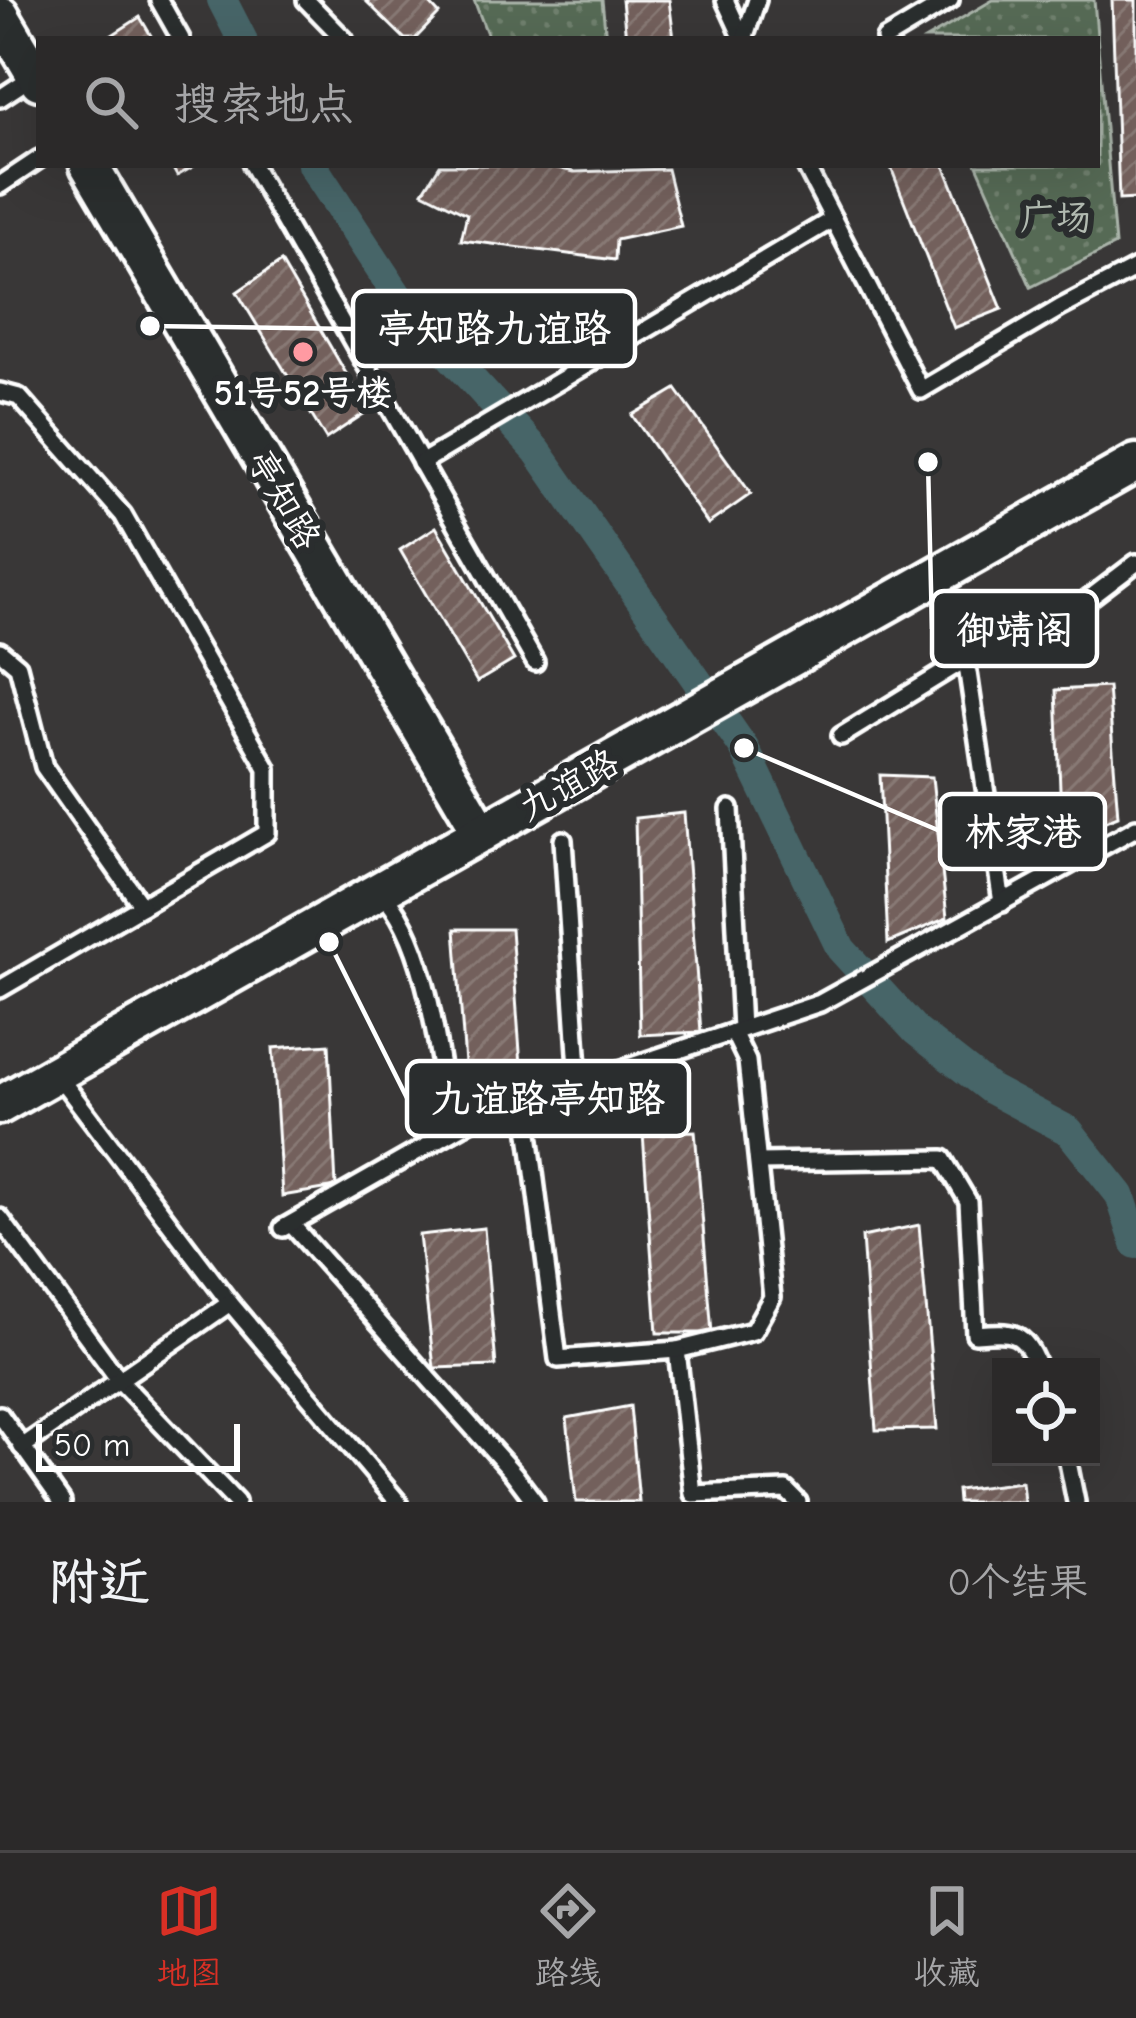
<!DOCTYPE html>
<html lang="zh">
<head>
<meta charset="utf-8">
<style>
	:root { --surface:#2b2929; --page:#333131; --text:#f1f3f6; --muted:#a6a6a8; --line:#474546; --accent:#d93025 }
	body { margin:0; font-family:"Comic Neue","LXGW WenKai TC",sans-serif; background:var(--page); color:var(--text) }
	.controls { position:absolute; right:36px; bottom:36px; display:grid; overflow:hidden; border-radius:0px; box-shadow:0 12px 48px #0002 }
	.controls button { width:108px; height:108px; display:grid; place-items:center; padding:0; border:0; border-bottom:3px solid var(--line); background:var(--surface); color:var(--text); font:60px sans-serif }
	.scale { position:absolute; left:36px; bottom:30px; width:204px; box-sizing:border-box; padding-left:12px; border:6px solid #fff; border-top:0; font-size:33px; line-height:42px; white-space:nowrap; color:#fff; -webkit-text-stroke:9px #2a2d2e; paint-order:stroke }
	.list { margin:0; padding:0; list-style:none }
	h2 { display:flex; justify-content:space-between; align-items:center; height:156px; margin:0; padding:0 48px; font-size:51px }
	h2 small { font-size:39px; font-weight:400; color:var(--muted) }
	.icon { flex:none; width:66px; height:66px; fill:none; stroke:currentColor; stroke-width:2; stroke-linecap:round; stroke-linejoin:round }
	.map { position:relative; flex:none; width:1136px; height:1502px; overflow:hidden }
	.search { position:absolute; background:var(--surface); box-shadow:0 12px 48px #0002; left:36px; right:36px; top:36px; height:132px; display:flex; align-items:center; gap:30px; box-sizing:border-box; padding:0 42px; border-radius:0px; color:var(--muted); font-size:45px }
	.sheet { height:348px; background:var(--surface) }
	nav { display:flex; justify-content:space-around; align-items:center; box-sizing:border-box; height:168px; border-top:3px solid var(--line); background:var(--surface); font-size:33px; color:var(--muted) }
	nav a { display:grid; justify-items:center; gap:6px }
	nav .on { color:var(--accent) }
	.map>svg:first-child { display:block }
	.park { fill:url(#park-dots); stroke:#aab4aa; stroke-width:3 }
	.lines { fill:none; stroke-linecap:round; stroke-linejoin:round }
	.canal { stroke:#466568; stroke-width:30 }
	.building { fill:url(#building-hatch); stroke:#fff; stroke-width:3 }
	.service-casing { stroke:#fff; stroke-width:24 }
	.tertiary-casing { stroke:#fff; stroke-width:45 }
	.service { stroke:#2a2d2e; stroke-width:15 }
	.tertiary { stroke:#2a2d2e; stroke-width:36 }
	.poi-dot { fill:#ff9aa2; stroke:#2a2d2e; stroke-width:4.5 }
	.labels { text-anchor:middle; stroke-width:12; stroke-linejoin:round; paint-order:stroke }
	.park-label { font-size:36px; fill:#b3bcb2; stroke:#2a2d2e }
	.poi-label { font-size:36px; font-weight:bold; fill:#fff; stroke:#2a2d2e }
	.street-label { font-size:36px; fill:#fff; stroke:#2a2d2e }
	.leader { fill:none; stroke:#fff; stroke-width:4.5 }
	.callout-dot { fill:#fff; stroke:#2a2d2e; stroke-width:4.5 }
	.callout { fill:#2a2d2e; stroke:#fff; stroke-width:4.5 }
	.callout-label { font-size:39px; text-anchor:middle; font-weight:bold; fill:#fff }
</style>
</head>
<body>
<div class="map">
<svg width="1136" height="1502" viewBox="0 0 1136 1502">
	<defs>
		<pattern id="park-dots" width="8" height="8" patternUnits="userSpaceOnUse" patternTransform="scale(3)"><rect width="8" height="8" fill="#566a54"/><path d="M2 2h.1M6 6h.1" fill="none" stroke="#6f806e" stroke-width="1.8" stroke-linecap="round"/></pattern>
		<pattern id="building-hatch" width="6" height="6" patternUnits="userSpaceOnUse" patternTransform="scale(3)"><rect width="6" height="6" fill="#73615c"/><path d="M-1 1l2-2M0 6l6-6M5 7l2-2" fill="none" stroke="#887974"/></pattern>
	</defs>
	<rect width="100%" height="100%" fill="#393737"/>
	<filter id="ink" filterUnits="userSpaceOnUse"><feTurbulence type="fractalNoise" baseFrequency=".00833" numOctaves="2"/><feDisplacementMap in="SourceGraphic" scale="24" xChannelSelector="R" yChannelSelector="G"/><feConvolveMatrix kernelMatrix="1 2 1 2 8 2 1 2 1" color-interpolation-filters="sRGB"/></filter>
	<g filter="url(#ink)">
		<!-- park -->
		<g class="park">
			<polygon points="474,0 602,0 606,39 489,39"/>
			<polygon points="993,0 1094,0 1115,245 1031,287 977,165 1097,165 1097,39 926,39"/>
		</g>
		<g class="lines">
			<!-- canal -->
			<g class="canal">
				<polyline points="222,0 242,39"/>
				<polyline points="312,165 403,304 537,451 744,748 841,949 916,1031 990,1089 1069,1131 1120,1195 1136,1244"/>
			</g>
		</g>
		<!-- building -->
		<g class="building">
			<polygon points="365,0 426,0 439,14 415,39 405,39"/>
			<polygon points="622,0 669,0 674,39 626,39"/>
			<polygon points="1112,0 1136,0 1136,199 1119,200"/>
			<polygon points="140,17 153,39 106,39"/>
			<polygon points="171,165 196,165 177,176"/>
			<polygon points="440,165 545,165 574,172 667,169 681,226 616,240 615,260 461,240 467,214 423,192"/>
			<polygon points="890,165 944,165 1002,309 954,328"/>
			<polygon points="281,262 368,411 326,439 237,292"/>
			<polygon points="676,389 751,494 708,524 632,415"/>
			<polygon points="436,527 514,660 477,682 400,550"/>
			<polygon points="1108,687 1118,816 1062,838 1056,690"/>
			<polygon points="880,775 932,777 947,918 888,943"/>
			<polygon points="684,813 701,1032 640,1035 635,818"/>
			<polygon points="455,929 511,929 523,1093 468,1104"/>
			<polygon points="329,1044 336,1187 282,1196 273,1048"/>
			<polygon points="695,1131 712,1333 657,1333 643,1133"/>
			<polygon points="919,1225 937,1429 876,1430 862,1237"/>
			<polygon points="484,1228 496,1366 434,1368 419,1235"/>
			<polygon points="630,1406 639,1502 576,1502 567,1418"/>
			<polygon points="1022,1482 1024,1502 958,1502 957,1490"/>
		</g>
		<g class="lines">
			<!-- service casing -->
			<g class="service-casing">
				<g id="service">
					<polyline points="159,0 181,39"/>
					<polyline points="306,0 344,39"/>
					<polyline points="725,0 743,39"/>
					<polyline points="744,39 757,0"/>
					<polyline points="885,39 950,0"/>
					<polyline points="0,98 35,75"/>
					<polyline points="252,165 535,662"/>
					<polyline points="0,185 39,159"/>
					<polyline points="833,219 921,390 1060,308 1136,268"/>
					<polyline points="0,392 19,397 123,515 267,768 267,833 0,989"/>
					<polyline points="421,463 833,219 805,165"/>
					<polyline points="0,651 18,666 44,767 142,906"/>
					<polyline points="966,659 1002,903"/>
					<polyline points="841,736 966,659 1074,610 1136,563"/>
					<polyline points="730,809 741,1029"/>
					<polyline points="563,840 579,1084"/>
					<path d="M380,891C430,940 439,1063 451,1132"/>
					<polyline points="733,1032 747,1061 772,1297 753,1331 677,1350 693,1494 786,1490 798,1502"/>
					<polyline points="56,1073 230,1303 398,1502"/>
					<polyline points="525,1102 558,1359 677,1350"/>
					<path d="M759,1162L943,1159L968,1201L975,1334C1013,1331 1023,1330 1038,1367"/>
					<polyline points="0,1218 119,1380 236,1502"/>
					<polyline points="291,1224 514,1474 535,1502"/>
					<polyline points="283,1228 476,1118 820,1003 1136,828"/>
					<polyline points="0,1415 62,1502"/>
					<polyline points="22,1447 230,1303"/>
					<polyline points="1067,1457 1076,1502"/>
				</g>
			</g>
			<!-- tertiary casing -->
			<g class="tertiary-casing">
				<g id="tertiary">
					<polyline points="0,15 39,81"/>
					<polyline points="89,165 482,833"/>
					<polyline points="0,1105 1136,463"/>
				</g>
			</g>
			<!-- service -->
			<use href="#service" class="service"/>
			<!-- tertiary -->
			<use href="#tertiary" class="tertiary"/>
		</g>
	</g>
	<!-- markers -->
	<circle class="poi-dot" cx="303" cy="352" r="12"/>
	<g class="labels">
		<!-- park labels -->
		<g class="park-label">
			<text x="1056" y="230">广场</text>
		</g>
		<!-- poi labels -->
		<g class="poi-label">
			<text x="303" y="405">51号52号楼</text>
		</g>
		<!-- street labels -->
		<g class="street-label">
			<text transform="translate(285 499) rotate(60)" y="13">亭知路</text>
			<text transform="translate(568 784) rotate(-29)" y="13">九谊路</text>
		</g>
	</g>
	<!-- callouts -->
	<path class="leader" d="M150 326L353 329M928 462L932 629M744 748L940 831M329 942L407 1098"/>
	<g class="callout-dot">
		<circle cx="150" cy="326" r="12"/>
		<circle cx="928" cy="462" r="12"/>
		<circle cx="744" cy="748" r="12"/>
		<circle cx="329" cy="942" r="12"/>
	</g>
	<g class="callout">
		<rect x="353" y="291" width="282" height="75" rx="12"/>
		<rect x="932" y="591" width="165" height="75" rx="12"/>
		<rect x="940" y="794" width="165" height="75" rx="12"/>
		<rect x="407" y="1061" width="282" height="75" rx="12"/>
	</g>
	<g class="callout-label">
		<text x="494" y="342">亭知路九谊路</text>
		<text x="1015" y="643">御靖阁</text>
		<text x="1023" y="845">林家港</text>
		<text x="548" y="1112">九谊路亭知路</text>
	</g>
</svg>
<div class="controls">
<button><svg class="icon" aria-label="locate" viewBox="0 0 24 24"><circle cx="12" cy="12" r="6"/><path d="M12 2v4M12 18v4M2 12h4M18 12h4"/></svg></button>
</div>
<div class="scale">50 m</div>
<div class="search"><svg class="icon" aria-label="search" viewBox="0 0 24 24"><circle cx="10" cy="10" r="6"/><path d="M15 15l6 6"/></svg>搜索地点</div>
</div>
<section class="sheet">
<h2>附近<small>0个结果</small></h2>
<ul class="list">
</ul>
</section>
<nav>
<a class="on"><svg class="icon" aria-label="map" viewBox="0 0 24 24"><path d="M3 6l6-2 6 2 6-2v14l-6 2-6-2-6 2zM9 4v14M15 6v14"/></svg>地图</a>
<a><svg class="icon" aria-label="directions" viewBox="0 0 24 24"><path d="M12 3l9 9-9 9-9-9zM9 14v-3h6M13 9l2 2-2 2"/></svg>路线</a>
<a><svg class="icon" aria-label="saved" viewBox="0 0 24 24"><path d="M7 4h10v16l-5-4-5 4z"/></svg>收藏</a>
</nav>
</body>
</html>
